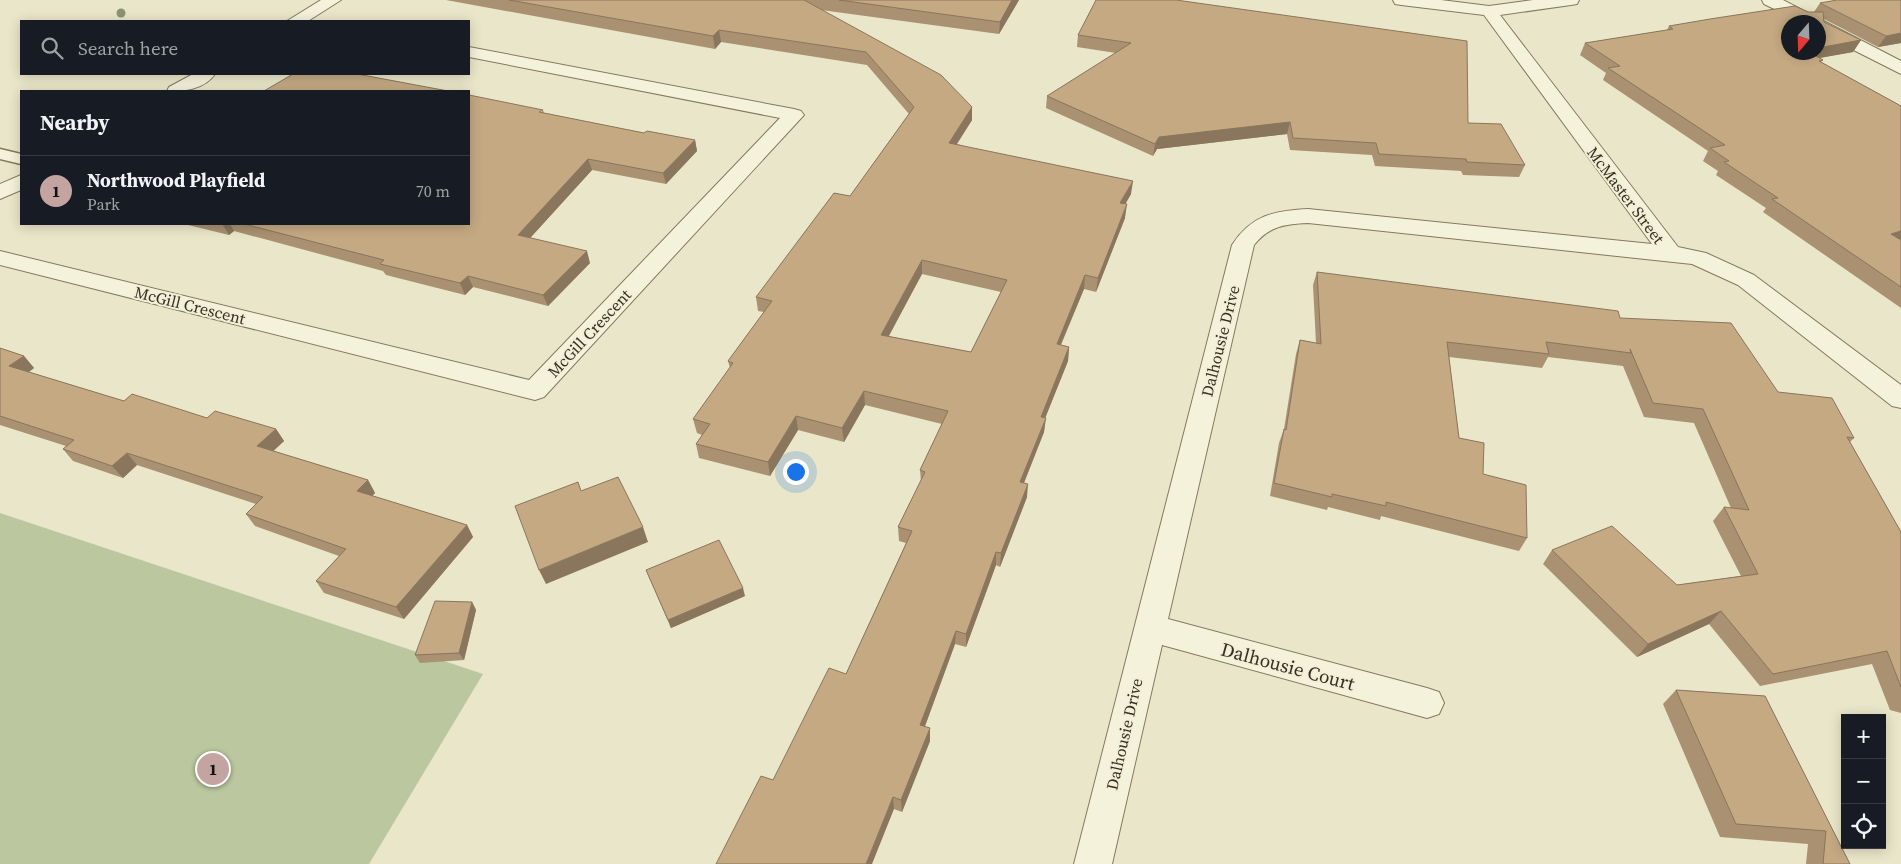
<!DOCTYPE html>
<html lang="en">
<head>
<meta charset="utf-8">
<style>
	:root { --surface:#171b24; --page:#242831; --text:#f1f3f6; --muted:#9ea1a6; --line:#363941; --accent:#c4a4a0 }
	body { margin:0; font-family:"Source Serif 4",serif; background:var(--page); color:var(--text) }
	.controls { position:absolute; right:15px; bottom:15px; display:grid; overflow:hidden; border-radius:0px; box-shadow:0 2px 12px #0003 }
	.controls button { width:45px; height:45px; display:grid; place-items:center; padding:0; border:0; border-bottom:1px solid var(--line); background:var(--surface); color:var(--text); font:25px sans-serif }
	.compass { position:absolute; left:1781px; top:15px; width:45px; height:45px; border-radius:50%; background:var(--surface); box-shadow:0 2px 12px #0003; rotate:199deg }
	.you { position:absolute; left:795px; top:471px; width:18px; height:18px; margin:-12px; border:4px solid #fff; border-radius:50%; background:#1a73e8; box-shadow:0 0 0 8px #1a73e833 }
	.badge { display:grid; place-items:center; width:32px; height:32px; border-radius:50%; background:var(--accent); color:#111; font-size:16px; font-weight:700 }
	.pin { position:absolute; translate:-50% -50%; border:2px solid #fff; box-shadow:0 1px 5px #0006 }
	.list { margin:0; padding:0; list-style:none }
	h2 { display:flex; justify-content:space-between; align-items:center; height:65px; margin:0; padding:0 20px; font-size:21px }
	h2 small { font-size:16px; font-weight:400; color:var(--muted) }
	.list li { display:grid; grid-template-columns:32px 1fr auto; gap:15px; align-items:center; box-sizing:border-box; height:70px; padding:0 20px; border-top:1px solid var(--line) }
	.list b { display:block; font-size:19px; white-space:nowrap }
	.list p { margin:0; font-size:16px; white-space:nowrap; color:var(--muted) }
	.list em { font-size:16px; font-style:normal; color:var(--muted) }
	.icon { flex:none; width:28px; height:28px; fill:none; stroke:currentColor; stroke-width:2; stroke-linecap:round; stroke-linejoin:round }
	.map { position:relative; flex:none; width:1901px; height:864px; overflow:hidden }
	.search { position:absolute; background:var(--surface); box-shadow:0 2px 12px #0003; left:20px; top:20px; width:450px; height:55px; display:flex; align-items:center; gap:12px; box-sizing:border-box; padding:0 18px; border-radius:0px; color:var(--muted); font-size:19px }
	.panel { position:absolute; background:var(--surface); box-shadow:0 2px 12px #0003; left:20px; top:90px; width:450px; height:135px; border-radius:0px }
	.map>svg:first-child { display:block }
	.green { fill:#bbc79e }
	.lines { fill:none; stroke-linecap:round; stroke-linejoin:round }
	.service-casing { stroke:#84795f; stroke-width:3 }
	.minor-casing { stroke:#84795f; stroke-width:2 }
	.tertiary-casing { stroke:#84795f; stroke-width:2 }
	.service { fill:#f5f2db; fill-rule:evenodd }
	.minor { fill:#f5f2db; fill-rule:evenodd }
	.tertiary { fill:#f5f2db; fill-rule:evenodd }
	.tree { fill:#8c9472 }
	.wall { fill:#a99171; fill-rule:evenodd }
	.shaded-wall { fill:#89765c }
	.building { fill:#c4a983; stroke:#89765c; fill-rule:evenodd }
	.labels { text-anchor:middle; stroke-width:4; stroke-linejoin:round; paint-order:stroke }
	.street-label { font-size:16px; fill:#362f21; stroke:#f2efd7 }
	.near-street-label { font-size:19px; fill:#362f21; stroke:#f2efd7 }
</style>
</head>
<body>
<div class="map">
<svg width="1901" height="864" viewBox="0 0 1901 864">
	<rect width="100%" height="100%" fill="#eae6c9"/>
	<!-- green -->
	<polygon class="green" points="0,513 483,674 369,864 0,864"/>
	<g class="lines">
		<!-- service casing -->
		<g class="service-casing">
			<polygon id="service" points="0,149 21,154 21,164 0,159"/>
		</g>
		<!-- minor casing -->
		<g class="minor-casing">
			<g id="minor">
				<path d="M1393,0H1441L1489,6L1533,0H1579L1577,4L1571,5L1500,15L1678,247L1706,253L1754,275L1901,385V408L1892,406L1738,285L1692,264L1308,223C1285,224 1269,226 1254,245L1168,619L1427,688L1439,692L1444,703L1439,714L1427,718L1162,645L1112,864H1074L1232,245C1252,215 1273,211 1308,209L1652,244L1484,15L1401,5L1395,4Z"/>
				<polygon points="1762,0 1783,0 1901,61 1901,74 1818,32 1818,22 1801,22 1764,4"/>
				<polygon points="469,47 794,109 801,111 804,115 544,397 535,400 0,265 0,251 529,380 780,118 469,57"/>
			</g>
		</g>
		<!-- tertiary casing -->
		<g class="tertiary-casing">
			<g id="tertiary">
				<polygon points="321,0 341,0 308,21 287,21"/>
				<path d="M193,74H215C205,89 183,92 167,91L169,87Z"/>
				<polygon points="21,175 21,190 0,199 0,184"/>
			</g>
		</g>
		<!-- service -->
		<use href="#service" class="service"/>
		<!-- minor -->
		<use href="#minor" class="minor"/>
		<!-- tertiary -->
		<use href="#tertiary" class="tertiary"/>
	</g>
	<!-- trees -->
	<circle class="tree" cx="121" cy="13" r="4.5"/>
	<!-- wall -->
	<g class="wall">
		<path d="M446,0H1019L999,34L821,10L972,107V120L957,144L1131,194L1125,204V218L1096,292L1084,289L1061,345L1069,347L1068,361L1045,418L1044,432L1024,483L1027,497L1000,567L996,565L966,647L955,644L925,726L930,741L902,812L894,809L773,780L846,674L906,543L899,541L898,527L921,481L920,470L942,424L865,405L844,442L798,430L770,476L699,458L696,444L702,435L697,433L693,419L730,368L728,361L764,312L758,311L756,297L850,196L909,114L867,65L721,42L715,49ZM922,274L1001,292L971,352L888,336Z"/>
		<polygon points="1096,0 1468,123 1525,165 1519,177 1463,175 1461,171 1375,166 1372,155 1290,150 1287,134 1157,149 1153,156 1046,108 1047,96 1116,53 1077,47 1078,35"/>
		<polygon points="1820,3 1901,43 1878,47 1824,19 1824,22 1861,40 1853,52 1819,58 1823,60 1821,62 1901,106 1901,308 1763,212 1766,208 1716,175 1718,171 1703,161 1708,151 1603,80 1606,73 1580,55 1585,43 1667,30 1669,26 1814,12"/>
		<polygon points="543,110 544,113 644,133 695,140 697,151 666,184 592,170 530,238 590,263 548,306 473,287 465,295 386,275 383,271 234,231 229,235 184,224 469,224"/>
		<polygon points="1317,272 1620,318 1778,392 1854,438 1850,442 1901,532 1901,713 1890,710 1872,664 1760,686 1709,624 1637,657 1543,564 1552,550 1677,585 1741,576 1713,521 1724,507 1731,508 1694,423 1644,417 1623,366 1548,357 1542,368 1449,357 1459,438 1527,538 1519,551 1381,516 1380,520 1328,507 1327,510 1270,496 1279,443 1284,429 1296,354 1300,340 1316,343 1313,285"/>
		<polygon points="0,348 24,356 34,368 29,372 124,401 207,418 276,429 284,441 273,451 368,480 375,493 372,496 467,525 473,537 404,619 324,593 316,581 339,556 255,526 246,514 256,504 137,465 123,478 73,461 63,449 66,446 0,425"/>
		<polygon points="646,570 745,596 671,628"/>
		<polygon points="472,602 476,610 464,660 420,663 415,655"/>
		<polygon points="1676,690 1765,696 1850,864 1806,864 1808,844 1720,837 1663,704"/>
	</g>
	<!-- shaded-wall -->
	<g class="shaded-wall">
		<polygon points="1012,0 1019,0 999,34 1000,22"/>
		<polygon points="719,30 721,42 715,49 713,36"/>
		<polygon points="1901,33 1901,43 1878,47 1886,36"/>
		<polygon points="1861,40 1853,52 1797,62 1803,52 1818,52 1818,48"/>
		<polygon points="972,107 972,120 949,156 949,143"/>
		<polygon points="1290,122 1287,134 1157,149 1153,156 1155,144 1159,137"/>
		<polygon points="695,140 697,151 666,184 663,173"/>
		<polygon points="588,159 592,170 522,247 518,235"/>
		<polygon points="1133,181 1131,194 1118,217 1120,203"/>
		<polygon points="1127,204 1125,218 1096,292 1098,278"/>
		<polygon points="222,224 230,224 234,231 229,235"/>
		<polygon points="1901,231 1901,242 1891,234"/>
		<polygon points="587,251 590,263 548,306 543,295"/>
		<polygon points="922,260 922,274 882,349 881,335"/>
		<polygon points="1085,275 1084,289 1055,358 1057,344"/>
		<polygon points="468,276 473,287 465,295 460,283"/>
		<polygon points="1069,347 1068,361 1040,431 1041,417"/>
		<polygon points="24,356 34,368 20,378 9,366"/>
		<polygon points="864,391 865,405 844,442 842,428"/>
		<polygon points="796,416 798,430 770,476 768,462"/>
		<polygon points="1046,418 1044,432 1019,495 1020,482"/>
		<polygon points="276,429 284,441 266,458 257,446"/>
		<polygon points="127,453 137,465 123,478 112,466"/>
		<polygon points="368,480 375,493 364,504 357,491"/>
		<polygon points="1028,484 1027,497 1000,567 1001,553"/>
		<polygon points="467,525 473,537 404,619 396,607"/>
		<polygon points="643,527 648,542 546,584 539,570"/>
		<polygon points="996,552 996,565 966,647 966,634"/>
		<polygon points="743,588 745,596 671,628 668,620"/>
		<polygon points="472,602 476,610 464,660 459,653"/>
		<polygon points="1721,611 1709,624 1637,657 1648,644"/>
		<polygon points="956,631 955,644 921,737 920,725"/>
		<polygon points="930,728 930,741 902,812 901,800"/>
		<polygon points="893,797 894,809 872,864 866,864"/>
	</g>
	<!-- building -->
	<g class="building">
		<path d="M509,0H804L941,75L972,107L949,143L1133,181L1120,203L1127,204L1098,278L1085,275L1057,344L1069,347L1041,417L1046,418L1020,482L1028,484L1001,553L996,552L966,634L956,631L920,725L930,728L901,800L893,797L866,864H716L761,776L773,780L829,668L846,674L912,531L898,527L925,472L920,470L948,411L864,391L842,428L796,416L768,462L696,444L710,424L693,419L733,363L728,361L772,301L756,297L834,193L850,196L914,107L866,52L719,30L713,36ZM922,260L1007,280L971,352L881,335Z"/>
		<polygon points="839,0 1012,0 1000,22"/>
		<polygon points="1096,0 1176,0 1467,41 1468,123 1501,124 1525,165 1467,162 1466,159 1379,154 1376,143 1293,138 1290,122 1159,137 1155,144 1047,96 1131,43 1078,35"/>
		<polygon points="1837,0 1901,0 1901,33 1886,36 1820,3"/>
		<polygon points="1795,6 1808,12 1823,12 1824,22 1861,40 1818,48 1818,22 1788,22 1788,52 1809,52 1823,60 1819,61 1901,106 1901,231 1891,234 1901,240 1901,287 1772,199 1778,198 1724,162 1729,161 1710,148 1725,145 1608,68 1620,66 1585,43 1673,29 1669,26 1710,19"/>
		<polygon points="293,74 357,74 448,91 264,91"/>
		<polygon points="469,95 543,110 539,112 644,133 647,131 695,140 663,173 588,159 518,235 587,251 543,295 468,276 460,283 380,264 384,260 244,224 469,224"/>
		<polygon points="1317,272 1618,311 1620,318 1731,323 1778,392 1832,398 1854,438 1847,437 1901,532 1901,687 1887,651 1773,674 1721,611 1648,644 1552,550 1612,526 1677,585 1758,574 1724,507 1749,510 1703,409 1653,403 1630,349 1631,353 1546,342 1549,354 1447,342 1459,438 1484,443 1483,474 1526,485 1527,538 1386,502 1386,506 1332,494 1332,497 1274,483 1284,429 1286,430 1300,340 1321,344"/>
		<polygon points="0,348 24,356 9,366 124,401 132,394 207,418 215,411 276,429 257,446 368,480 357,491 467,525 396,607 316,581 346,549 246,514 263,497 127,453 112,466 63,449 74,440 0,416"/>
		<polygon points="618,477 643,527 539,570 515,506 578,482 581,491"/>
		<polygon points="719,540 743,588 668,620 646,570"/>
		<polygon points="435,601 472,602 459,653 415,655"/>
		<polygon points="1676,690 1765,696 1850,864 1823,864 1826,831 1736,824"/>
	</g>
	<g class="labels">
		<!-- street labels -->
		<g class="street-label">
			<text transform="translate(1626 195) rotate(53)" y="6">McMaster Street</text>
			<text transform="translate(190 305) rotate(14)" y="6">McGill Crescent</text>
			<text transform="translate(589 333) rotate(-47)" y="6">McGill Crescent</text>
			<text transform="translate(1220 341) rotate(-76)" y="6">Dalhousie Drive</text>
			<text transform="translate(1124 734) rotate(-77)" y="6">Dalhousie Drive</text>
		</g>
		<!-- near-street labels -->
		<g class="near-street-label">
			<text transform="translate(1288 666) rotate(15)" y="7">Dalhousie Court</text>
		</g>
	</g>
</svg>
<div class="controls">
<button>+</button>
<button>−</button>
<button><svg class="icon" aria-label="locate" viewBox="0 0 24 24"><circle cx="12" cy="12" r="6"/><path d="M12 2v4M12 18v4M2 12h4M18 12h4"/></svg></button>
</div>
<svg class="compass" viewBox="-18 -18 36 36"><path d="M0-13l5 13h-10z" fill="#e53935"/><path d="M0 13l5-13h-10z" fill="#9ea1a6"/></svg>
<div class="you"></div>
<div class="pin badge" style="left:213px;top:769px">1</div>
<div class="search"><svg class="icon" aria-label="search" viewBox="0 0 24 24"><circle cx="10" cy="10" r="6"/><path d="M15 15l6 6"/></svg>Search here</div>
<section class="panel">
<h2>Nearby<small></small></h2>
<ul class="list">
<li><span class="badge">1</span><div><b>Northwood Playfield</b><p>Park</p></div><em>70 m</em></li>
</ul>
</section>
</div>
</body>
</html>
